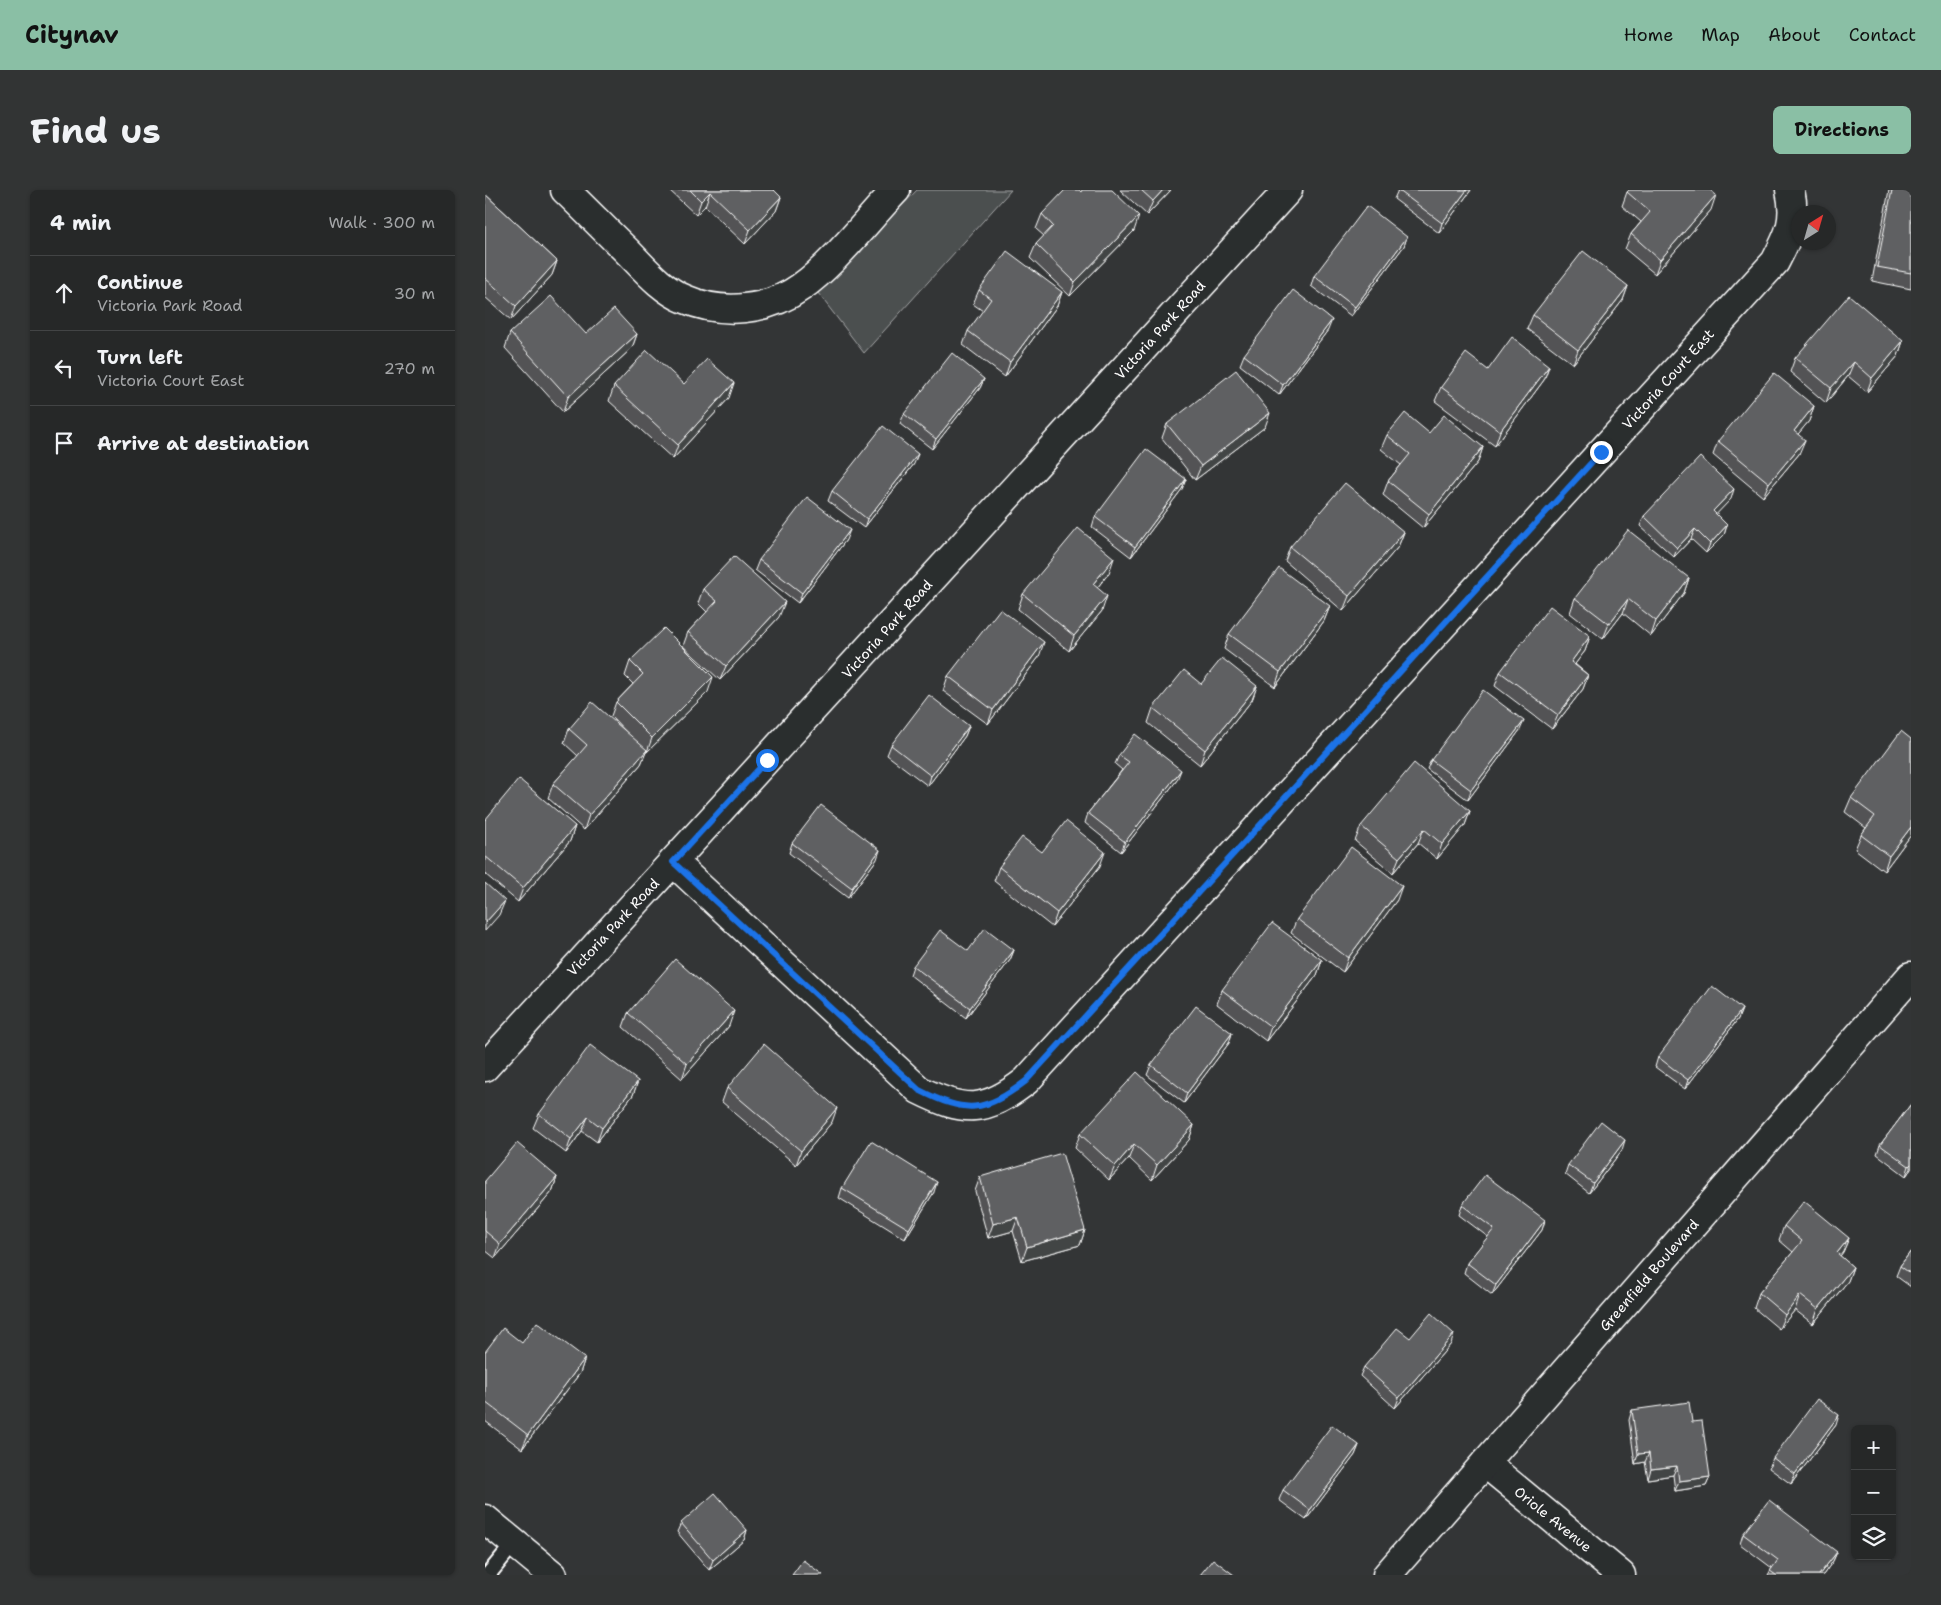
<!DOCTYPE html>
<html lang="en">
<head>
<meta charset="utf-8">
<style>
	:root { --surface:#262828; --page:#323434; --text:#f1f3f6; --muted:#a4a6a8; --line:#424445; --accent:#8abfa5 }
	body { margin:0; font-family:"Shantell Sans",sans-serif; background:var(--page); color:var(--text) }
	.controls { position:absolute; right:15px; bottom:15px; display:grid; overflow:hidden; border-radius:8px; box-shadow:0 1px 4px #0004 }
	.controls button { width:45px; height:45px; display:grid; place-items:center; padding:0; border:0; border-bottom:1px solid var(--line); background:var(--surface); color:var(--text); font:25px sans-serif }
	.compass { position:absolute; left:1306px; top:15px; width:45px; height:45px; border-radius:50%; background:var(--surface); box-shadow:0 1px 4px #0004; rotate:37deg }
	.stop { position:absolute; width:15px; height:15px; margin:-11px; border:4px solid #1a73e8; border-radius:50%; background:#fff }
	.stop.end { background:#1a73e8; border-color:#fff; box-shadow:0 1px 5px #0008 }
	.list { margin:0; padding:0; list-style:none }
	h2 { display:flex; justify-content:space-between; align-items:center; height:65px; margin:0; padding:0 20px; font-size:21px }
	h2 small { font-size:16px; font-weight:400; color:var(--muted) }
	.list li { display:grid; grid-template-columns:32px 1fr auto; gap:15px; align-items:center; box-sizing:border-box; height:75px; padding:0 20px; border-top:1px solid var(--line) }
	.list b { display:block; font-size:19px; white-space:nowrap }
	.list p { margin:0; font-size:16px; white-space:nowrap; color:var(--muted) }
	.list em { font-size:16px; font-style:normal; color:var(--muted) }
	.icon { flex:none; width:28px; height:28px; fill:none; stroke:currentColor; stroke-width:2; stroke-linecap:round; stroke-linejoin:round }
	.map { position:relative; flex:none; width:1426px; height:1385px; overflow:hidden; border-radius:8px }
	header { display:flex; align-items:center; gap:30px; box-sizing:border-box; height:70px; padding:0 25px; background:var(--accent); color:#111 }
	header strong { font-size:24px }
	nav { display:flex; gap:28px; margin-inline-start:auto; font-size:18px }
	.intro { display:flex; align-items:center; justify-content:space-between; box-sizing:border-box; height:120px; padding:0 30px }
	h1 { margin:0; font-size:35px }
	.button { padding:12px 22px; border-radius:8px; background:var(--accent); color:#111; font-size:18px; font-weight:700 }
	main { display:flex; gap:30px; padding:0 30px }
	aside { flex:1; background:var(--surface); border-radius:8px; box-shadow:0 1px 4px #0004 }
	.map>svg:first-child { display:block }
	.green { fill:#4c4f50; stroke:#a6a7a8 }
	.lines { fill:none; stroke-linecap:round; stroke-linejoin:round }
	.service-casing { stroke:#fff; stroke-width:18 }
	.minor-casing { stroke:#fff; stroke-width:31 }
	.secondary-casing { stroke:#fff; stroke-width:31 }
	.service { stroke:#2a2d2e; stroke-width:14 }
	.minor { stroke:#2a2d2e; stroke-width:28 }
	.secondary { stroke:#2a2d2e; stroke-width:28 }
	.wall { fill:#525354; stroke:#fff }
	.shaded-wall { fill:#424445; stroke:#fff }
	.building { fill:#5f6162; stroke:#fff }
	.route { stroke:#1a73e8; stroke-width:6 }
	.labels { text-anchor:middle; stroke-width:4; stroke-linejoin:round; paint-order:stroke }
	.street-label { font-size:14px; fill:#fff; stroke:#2a2d2e }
</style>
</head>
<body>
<header>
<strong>Citynav</strong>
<nav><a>Home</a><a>Map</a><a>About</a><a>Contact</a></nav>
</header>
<div class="intro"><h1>Find us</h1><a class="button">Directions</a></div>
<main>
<aside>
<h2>4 min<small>Walk · 300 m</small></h2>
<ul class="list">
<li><svg class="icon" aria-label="ahead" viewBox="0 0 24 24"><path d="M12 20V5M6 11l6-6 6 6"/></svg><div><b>Continue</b><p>Victoria Park Road</p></div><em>30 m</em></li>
<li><svg class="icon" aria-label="left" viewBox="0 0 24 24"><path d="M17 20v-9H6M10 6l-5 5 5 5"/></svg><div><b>Turn left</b><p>Victoria Court East</p></div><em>270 m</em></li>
<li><svg class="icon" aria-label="arrive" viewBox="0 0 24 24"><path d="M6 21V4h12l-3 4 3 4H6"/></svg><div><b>Arrive at destination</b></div></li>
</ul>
</aside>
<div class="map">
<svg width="1426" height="1385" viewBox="0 0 1426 1385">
	<rect width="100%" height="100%" fill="#333536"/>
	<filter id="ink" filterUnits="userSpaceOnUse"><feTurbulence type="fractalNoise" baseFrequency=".02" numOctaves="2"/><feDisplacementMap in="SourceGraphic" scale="10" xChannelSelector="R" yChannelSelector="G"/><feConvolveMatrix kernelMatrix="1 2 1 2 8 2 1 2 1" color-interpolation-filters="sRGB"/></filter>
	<g filter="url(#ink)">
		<!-- green -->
		<polygon class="green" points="432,0 526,0 379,163 333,103"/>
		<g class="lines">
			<!-- service casing -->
			<g class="service-casing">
				<polyline id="service" points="3,1385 29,1353"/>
			</g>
			<!-- minor casing -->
			<g class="minor-casing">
				<g id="minor">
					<path d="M80,0C101,20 121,41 142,61C159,78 177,100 200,109C237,125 283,121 316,97C348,75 383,29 411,0"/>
					<path d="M188,672L434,900C480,923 500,923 541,891L1290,72C1304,45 1312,31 1305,0"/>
					<polyline points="0,877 803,0"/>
					<polyline points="1000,1273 1136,1385"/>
					<polyline points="902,1385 1426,786"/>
				</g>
			</g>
			<!-- secondary casing -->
			<g class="secondary-casing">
				<polyline id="secondary" points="0,1329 68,1385"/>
			</g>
			<!-- service -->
			<use href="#service" class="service"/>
			<!-- minor -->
			<use href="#minor" class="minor"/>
			<!-- secondary -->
			<use href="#secondary" class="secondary"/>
		</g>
		<!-- wall -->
		<g class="wall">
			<polygon points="184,0 289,0 296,7 291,21 260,54 220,16 211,25"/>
			<polygon points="635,0 686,0 662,25"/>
			<polygon points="913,0 986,0 954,43 909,9"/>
			<polygon points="1404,0 1426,0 1426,99 1387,91"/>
			<polygon points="596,2 649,41 585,106 545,68 551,54 559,46 551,39 557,24"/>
			<polygon points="1142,2 1226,20 1170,84 1140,59 1146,44 1156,32 1137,16"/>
			<polygon points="0,4 72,71 67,85 26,130 0,107"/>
			<polygon points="922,47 919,56 866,126 826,96 829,86"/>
			<polygon points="1143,96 1138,110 1088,174 1042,139 1048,125"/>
			<polygon points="494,100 577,102 572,116 520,187 478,155 483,141 498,121 488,114"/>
			<polygon points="843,140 794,205 755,175 759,165"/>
			<polygon points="25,143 101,144 152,144 147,158 78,222 20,158"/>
			<polygon points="1418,151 1413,166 1382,202 1363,186 1341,213 1305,182 1310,168"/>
			<polygon points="1064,176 1059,190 1010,256 950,211 956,197 1003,180"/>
			<polygon points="499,189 495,198 447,259 415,234 419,224"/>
			<polygon points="199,194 244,208 188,269 124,211 129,196"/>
			<polygon points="1329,216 1324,231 1313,244 1314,264 1278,307 1228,265 1233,251"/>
			<polygon points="682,234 780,237 710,290 677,248"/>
			<polygon points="944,243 998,257 993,272 938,338 898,305 903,291 916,275 896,259 902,245"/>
			<polygon points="429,274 379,338 343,311 347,301"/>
			<polygon points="701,289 697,299 646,367 607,337 610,327"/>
			<polygon points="1246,309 1231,324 1242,335 1239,345 1221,363 1206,349 1189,367 1155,336 1159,326"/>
			<polygon points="919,342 913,357 858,421 800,371 805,357"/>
			<polygon points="361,350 313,413 270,380 274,370"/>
			<polygon points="624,383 612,398 617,421 584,461 533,419 538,404"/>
			<polygon points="1204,388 1199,403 1166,446 1138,423 1118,449 1085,423 1090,408"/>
			<polygon points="218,399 294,427 235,490 198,456 203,442 222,422 213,413"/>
			<polygon points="845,416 839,431 790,497 739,459 744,444"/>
			<polygon points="1105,446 1100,461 1090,474 1103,485 1098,499 1067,539 1010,496 1015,482"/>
			<polygon points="554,467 503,534 458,501 463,486"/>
			<polygon points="145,471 223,502 162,562 161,562 156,574 99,640 63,608 68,594 93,566 79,553 84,539 144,545 126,526 131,512 148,494 140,486"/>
			<polygon points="716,494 772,496 767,510 715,575 663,533 668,518"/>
			<polygon points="484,536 480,546 443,596 402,565 406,555"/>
			<polygon points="1035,540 983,610 942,579 946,570"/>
			<polygon points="1426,549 1426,645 1399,681 1370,659 1376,645 1381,638 1360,622 1366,608"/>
			<polygon points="634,565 692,590 636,662 600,633 603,623 637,580 630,574"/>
			<polygon points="985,621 980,635 952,669 933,653 908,683 870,651 876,636"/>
			<polygon points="0,630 90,636 85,651 33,712 0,684"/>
			<polygon points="307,653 392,669 363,708 304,663"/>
			<polygon points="557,662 615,676 567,737 509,691 514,677"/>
			<polygon points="912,710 858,782 806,743 812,729"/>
			<polygon points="529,760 525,770 481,828 425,785 428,776 483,761"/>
			<polygon points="837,770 832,785 781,851 732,814 737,800"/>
			<polygon points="1257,819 1253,829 1200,899 1170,877 1173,867"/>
			<polygon points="143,823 244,836 197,889 138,837"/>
			<polygon points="747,843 744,853 699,913 662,885 666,875"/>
			<polygon points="153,891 148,905 112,952 97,941 81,963 48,938 54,924"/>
			<polygon points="242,898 347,932 311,975 237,912"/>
			<polygon points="1426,914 1426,979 1421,986 1392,964 1395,955"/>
			<polygon points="709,935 704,950 667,990 644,968 624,990 590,958 595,944"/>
			<polygon points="1137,960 1104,1003 1080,984 1083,975"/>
			<polygon points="72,987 67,1002 10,1068 0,1060 0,991"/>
			<polygon points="495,987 600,1040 595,1055 537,1071 528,1041 503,1048 490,1001"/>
			<polygon points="357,998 449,1002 420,1049 354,1008"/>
			<polygon points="977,1015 1060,1030 1057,1040 1007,1105 979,1083 982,1073 1003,1047 974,1025"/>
			<polygon points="1299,1036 1364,1048 1358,1062 1355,1066 1368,1077 1363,1091 1328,1134 1310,1120 1294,1139 1269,1118 1274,1103 1308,1062 1294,1050"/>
			<polygon points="1426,1061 1426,1097 1411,1086 1415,1076"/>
			<polygon points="925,1148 966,1154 910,1218 875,1186 879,1177"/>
			<polygon points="37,1153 100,1168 95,1183 37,1259 0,1231 0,1162"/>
			<polygon points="1147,1220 1207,1232 1225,1287 1221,1296 1190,1301 1188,1285 1163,1289 1160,1272 1150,1274 1144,1230"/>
			<polygon points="1351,1235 1306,1294 1284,1278 1288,1268"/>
			<polygon points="874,1255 870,1265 821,1330 794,1310 798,1300"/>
			<polygon points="196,1333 262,1340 259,1350 224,1380 192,1342"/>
			<polygon points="1258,1344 1352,1362 1348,1371 1338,1385 1283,1385 1287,1378 1255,1354"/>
		</g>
		<!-- shaded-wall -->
		<g class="shaded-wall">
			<polygon points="678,0 686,0 662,25 668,11"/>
			<polygon points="982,0 986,0 954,43 957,33"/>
			<polygon points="225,2 220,16 211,25 216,11"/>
			<polygon points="1231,5 1226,20 1170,84 1175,70"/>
			<polygon points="296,7 291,21 260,54 265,40"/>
			<polygon points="654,26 649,41 585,106 590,92"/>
			<polygon points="922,47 919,56 866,126 870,117"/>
			<polygon points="72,71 67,85 26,130 31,116"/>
			<polygon points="1143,96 1138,110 1088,174 1093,160"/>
			<polygon points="577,102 572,116 520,187 525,172"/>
			<polygon points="847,130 843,140 794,205 798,195"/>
			<polygon points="152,144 147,158 78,222 83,207"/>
			<polygon points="1418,151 1413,166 1382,202 1387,188"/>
			<polygon points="1369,172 1363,186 1341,213 1346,198"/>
			<polygon points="1064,176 1059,190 1010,256 1015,241"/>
			<polygon points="499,189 495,198 447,259 451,249"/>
			<polygon points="249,193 244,208 188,269 193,255"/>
			<polygon points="1329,216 1324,231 1304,255 1309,241"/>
			<polygon points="785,223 780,237 710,290 716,276"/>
			<polygon points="1320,250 1314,264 1278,307 1284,293"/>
			<polygon points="998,257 993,272 938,338 944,324"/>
			<polygon points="433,264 429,274 379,338 382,329"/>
			<polygon points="701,289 697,299 646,367 650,357"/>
			<polygon points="1249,299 1246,309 1225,331 1228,321"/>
			<polygon points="1242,335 1239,345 1221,363 1225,354"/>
			<polygon points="1210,339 1206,349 1189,367 1192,358"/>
			<polygon points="365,340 361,350 313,413 317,403"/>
			<polygon points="919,342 913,357 858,421 864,406"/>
			<polygon points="629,368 624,383 603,409 608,394"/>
			<polygon points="1204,388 1199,403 1166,446 1171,431"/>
			<polygon points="622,406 617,421 584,461 589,446"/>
			<polygon points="1143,409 1138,423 1118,449 1124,434"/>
			<polygon points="300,412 294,427 235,490 241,476"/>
			<polygon points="845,416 839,431 790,497 795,482"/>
			<polygon points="1105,446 1100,461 1081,486 1086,472"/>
			<polygon points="559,452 554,467 503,534 508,520"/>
			<polygon points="1103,485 1098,499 1067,539 1073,525"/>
			<polygon points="228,487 223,502 162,562 167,548"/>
			<polygon points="772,496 767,510 715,575 720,560"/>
			<polygon points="1039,531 1035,540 983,610 986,600"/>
			<polygon points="484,536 480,546 443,596 446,586"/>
			<polygon points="162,560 156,574 99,640 104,625"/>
			<polygon points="696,580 692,590 636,662 640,652"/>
			<polygon points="985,621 980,635 952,669 957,654"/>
			<polygon points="90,636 85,651 33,712 38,698"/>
			<polygon points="1426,637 1426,645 1399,681 1404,666"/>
			<polygon points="939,639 933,653 908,683 914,668"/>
			<polygon points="395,660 392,669 363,708 367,698"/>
			<polygon points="620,662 615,676 567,737 572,723"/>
			<polygon points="917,696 912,710 858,782 863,768"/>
			<polygon points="20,711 14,725 0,741 0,733"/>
			<polygon points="529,760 525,770 481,828 485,818"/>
			<polygon points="837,770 832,785 781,851 786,837"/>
			<polygon points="1257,819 1253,829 1200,899 1203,890"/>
			<polygon points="249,821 244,836 197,889 202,874"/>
			<polygon points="747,843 744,853 699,913 702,903"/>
			<polygon points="153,891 148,905 112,952 117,938"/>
			<polygon points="352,918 347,932 311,975 316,961"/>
			<polygon points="103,927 97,941 81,963 86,949"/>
			<polygon points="709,935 704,950 667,990 672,975"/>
			<polygon points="1140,950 1137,960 1104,1003 1108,993"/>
			<polygon points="649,954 644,968 624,990 630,976"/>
			<polygon points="1426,974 1426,979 1421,986 1424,976"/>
			<polygon points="72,987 67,1002 10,1068 15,1054"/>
			<polygon points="452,992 449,1002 420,1049 424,1039"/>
			<polygon points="533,1027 528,1041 503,1048 508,1034"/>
			<polygon points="1060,1030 1057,1040 1007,1105 1011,1095"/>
			<polygon points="600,1040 595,1055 537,1071 542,1057"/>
			<polygon points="1364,1048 1358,1062 1346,1078 1352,1063"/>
			<polygon points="1368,1077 1363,1091 1328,1134 1333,1119"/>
			<polygon points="1315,1105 1310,1120 1294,1139 1300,1125"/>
			<polygon points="969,1144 966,1154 910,1218 914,1208"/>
			<polygon points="100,1168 95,1183 37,1259 43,1245"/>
			<polygon points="1354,1225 1351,1235 1306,1294 1310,1284"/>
			<polygon points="874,1255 870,1265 821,1330 825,1320"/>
			<polygon points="1164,1263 1160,1272 1150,1274 1153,1264"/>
			<polygon points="1192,1276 1188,1285 1163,1289 1166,1279"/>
			<polygon points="1225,1287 1221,1296 1190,1301 1194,1291"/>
			<polygon points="262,1340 259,1350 224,1380 228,1370"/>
			<polygon points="1352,1362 1348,1371 1338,1385 1334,1385"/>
		</g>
		<!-- building -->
		<g class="building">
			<polygon points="205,0 289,0 296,7 265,40 225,2 216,11"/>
			<polygon points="580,0 594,0 596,2 597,0 627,0 654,26 590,92 551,54 568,36 557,24"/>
			<polygon points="656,0 678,0 668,11"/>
			<polygon points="913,0 982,0 957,33"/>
			<polygon points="1144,0 1225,0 1231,5 1175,70 1146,44 1165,22 1142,2"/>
			<polygon points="1407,0 1426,0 1426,83 1392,77"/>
			<polygon points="0,4 72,71 31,116 0,88"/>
			<polygon points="882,16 922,47 870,117 829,86"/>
			<polygon points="522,61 577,102 525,172 483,141 506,109 494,100"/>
			<polygon points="1098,61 1143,96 1093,160 1048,125"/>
			<polygon points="808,100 847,130 798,195 759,165"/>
			<polygon points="1364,105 1418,151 1387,188 1369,172 1346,198 1310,168"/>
			<polygon points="66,106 101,144 129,119 152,144 83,207 25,143"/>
			<polygon points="1027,147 1064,176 1015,241 956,197 981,163 1003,180"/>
			<polygon points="162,160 199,194 222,169 249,193 193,255 129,196"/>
			<polygon points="467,163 499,189 451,249 419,224"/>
			<polygon points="751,180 785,223 716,276 682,234"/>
			<polygon points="1289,183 1329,216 1309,241 1320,250 1284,293 1233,251"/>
			<polygon points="920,223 944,243 959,225 998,257 944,324 903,291 925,264 902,245"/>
			<polygon points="398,236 433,264 382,329 347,301"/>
			<polygon points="661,259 701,289 650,357 610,327"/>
			<polygon points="1215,267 1249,299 1228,321 1242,335 1225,354 1210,339 1192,358 1159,326"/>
			<polygon points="860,293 919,342 864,406 805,357"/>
			<polygon points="322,307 365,340 317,403 274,370"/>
			<polygon points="593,338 629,368 608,394 622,406 589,446 538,404"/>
			<polygon points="1143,340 1204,388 1171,431 1143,409 1124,434 1090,408"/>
			<polygon points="249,366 300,412 241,476 203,442 232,411 218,399"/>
			<polygon points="794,378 845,416 795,482 744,444"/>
			<polygon points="1065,416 1105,446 1086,472 1103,485 1073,525 1015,482"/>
			<polygon points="515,419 559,452 508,520 463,486"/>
			<polygon points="179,438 228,487 167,548 131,512 158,484 145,471"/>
			<polygon points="737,468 772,496 720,560 668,518 699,480 716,494"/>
			<polygon points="998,500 1039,531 986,600 946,570"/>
			<polygon points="444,505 484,536 446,586 406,555"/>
			<polygon points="107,512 162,560 104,625 68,594 102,555 84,539"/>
			<polygon points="1416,541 1426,549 1426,637 1404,666 1376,645 1390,626 1366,608"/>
			<polygon points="650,544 696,580 640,652 603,623 644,572 634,565"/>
			<polygon points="929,573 985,621 957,654 939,639 914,668 876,636"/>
			<polygon points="34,589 90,636 38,698 0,666 0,630"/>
			<polygon points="336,615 395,660 367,698 307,653"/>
			<polygon points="581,631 620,662 572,723 514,677 537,647 557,662"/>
			<polygon points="866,657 917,696 863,768 812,729"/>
			<polygon points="0,693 20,711 0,733"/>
			<polygon points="787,733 837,770 786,837 737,800"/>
			<polygon points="500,738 529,760 485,818 428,776 455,740 483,761"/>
			<polygon points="190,769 249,821 202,874 143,823"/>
			<polygon points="1227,796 1257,819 1203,890 1173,867"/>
			<polygon points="711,816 747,843 702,903 666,875"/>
			<polygon points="279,854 352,918 316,961 242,898"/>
			<polygon points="105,855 153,891 117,938 103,927 86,949 54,924"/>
			<polygon points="652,882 709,935 672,975 649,954 630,976 595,944"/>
			<polygon points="1426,914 1426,974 1424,976 1395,955"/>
			<polygon points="1116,931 1140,950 1108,993 1083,975"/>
			<polygon points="386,951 452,992 424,1039 357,998"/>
			<polygon points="32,953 72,987 15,1054 0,1041 0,991"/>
			<polygon points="577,963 600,1040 542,1057 533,1027 508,1034 495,987"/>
			<polygon points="1000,985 1060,1030 1011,1095 982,1073 1009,1039 977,1015"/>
			<polygon points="1319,1011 1364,1048 1352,1063 1368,1077 1333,1119 1315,1105 1300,1125 1274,1103 1317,1051 1299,1036"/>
			<polygon points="1426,1061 1426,1084 1415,1076"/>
			<polygon points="946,1123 969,1144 914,1208 879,1177 912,1138 925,1148"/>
			<polygon points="52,1132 100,1168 43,1245 0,1212 0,1162 18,1138 37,1153"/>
			<polygon points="1332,1209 1354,1225 1310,1284 1288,1268"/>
			<polygon points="1204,1212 1207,1232 1217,1231 1225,1287 1194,1291 1192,1276 1166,1279 1164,1263 1153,1264 1147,1220"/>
			<polygon points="847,1235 874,1255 825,1320 798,1300"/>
			<polygon points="230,1303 262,1340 228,1370 196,1333"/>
			<polygon points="1284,1310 1352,1362 1334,1385 1291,1385 1285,1381 1293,1370 1258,1344"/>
			<polygon points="728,1369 749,1385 715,1385"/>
			<polygon points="318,1370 338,1385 307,1385"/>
		</g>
	</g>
	<g class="lines" filter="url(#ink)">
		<!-- route -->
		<path class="route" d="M282,570L188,672L434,900C481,924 499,923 541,891L1116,262"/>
	</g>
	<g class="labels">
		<!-- street labels -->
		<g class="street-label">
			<text transform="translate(675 140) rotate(-48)" y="5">Victoria Park Road</text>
			<text transform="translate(1183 189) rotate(-48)" y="5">Victoria Court East</text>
			<text transform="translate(402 439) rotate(-48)" y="5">Victoria Park Road</text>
			<text transform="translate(128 737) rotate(-47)" y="5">Victoria Park Road</text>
			<text transform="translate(1164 1085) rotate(-49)" y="5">Greenfield Boulevard</text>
			<text transform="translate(1068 1329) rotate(39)" y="5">Oriole Avenue</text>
		</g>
	</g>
</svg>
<div class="controls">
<button>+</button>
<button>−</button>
<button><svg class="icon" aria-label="layers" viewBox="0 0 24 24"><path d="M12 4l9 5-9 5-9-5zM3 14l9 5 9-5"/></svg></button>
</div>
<svg class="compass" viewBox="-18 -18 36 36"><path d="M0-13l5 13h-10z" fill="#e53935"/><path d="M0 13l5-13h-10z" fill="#a4a6a8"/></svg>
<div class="stop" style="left:282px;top:570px"></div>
<div class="stop end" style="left:1116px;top:262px"></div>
</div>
</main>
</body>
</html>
